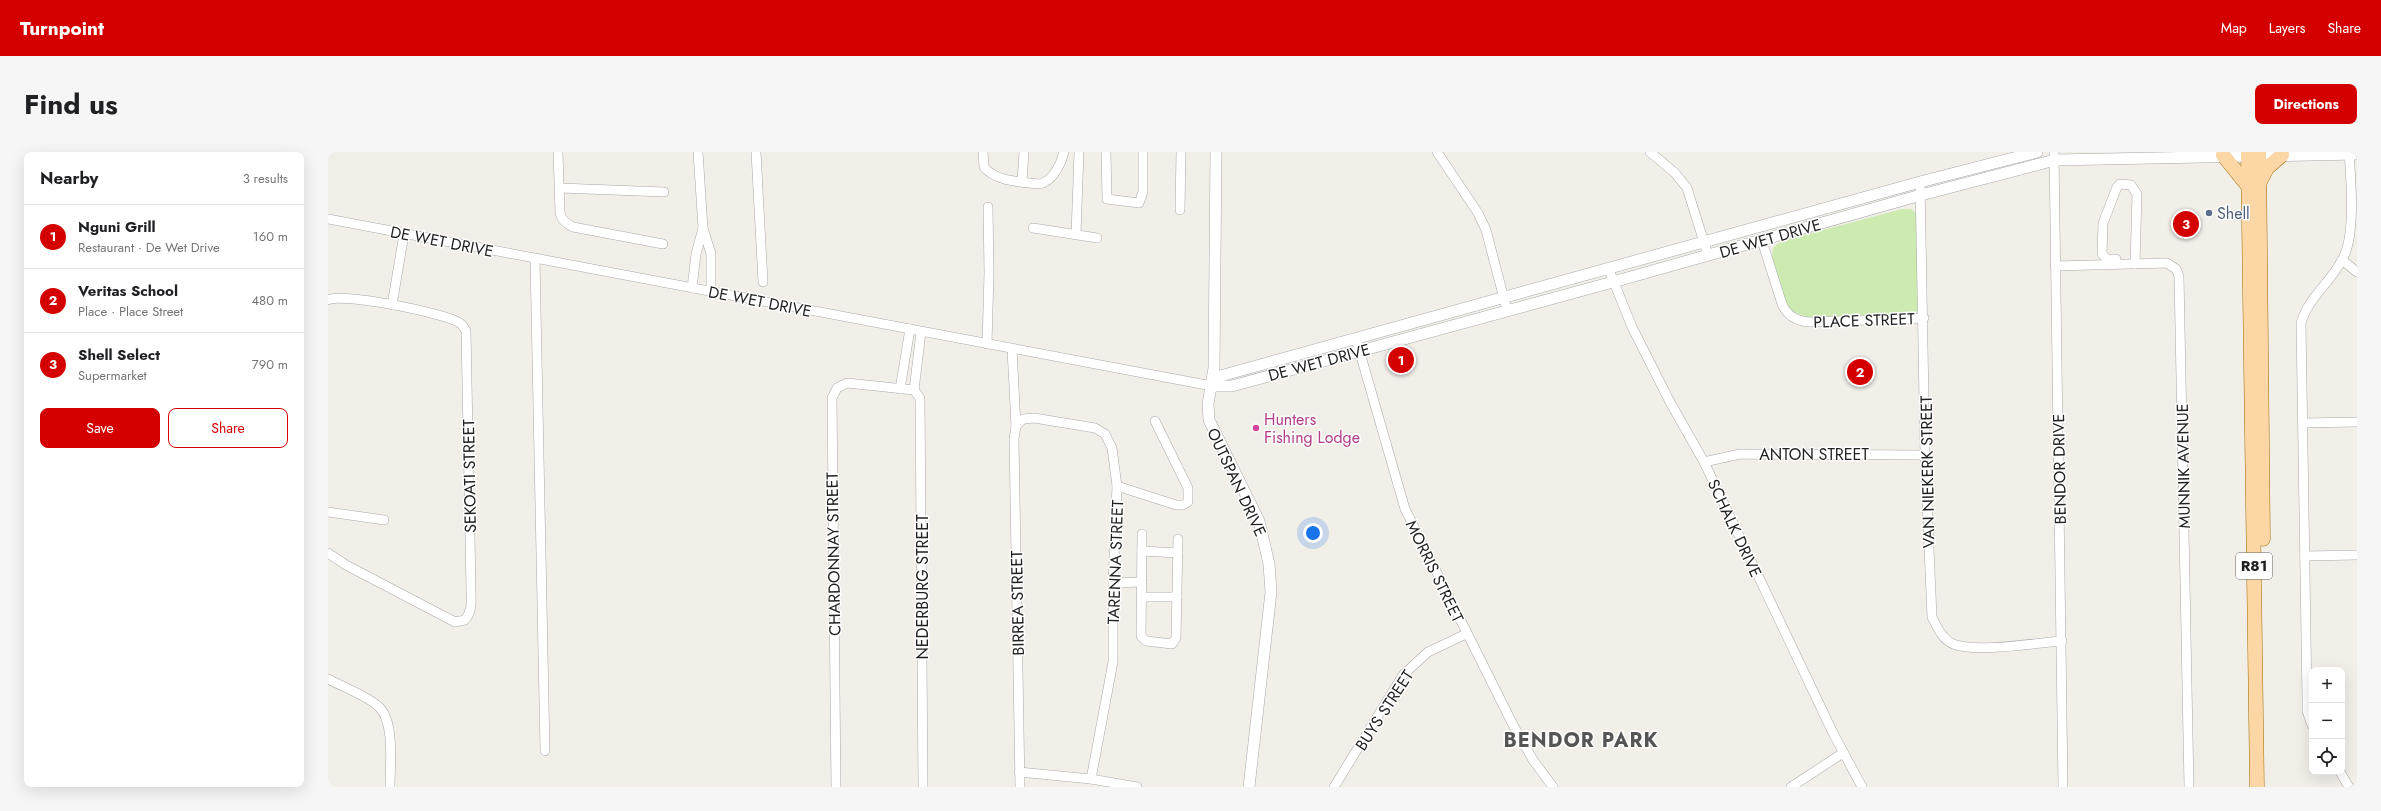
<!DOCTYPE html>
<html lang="en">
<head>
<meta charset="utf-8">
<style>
	:root { --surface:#fff; --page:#f6f6f6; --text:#202124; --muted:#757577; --line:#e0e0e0; --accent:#d40000 }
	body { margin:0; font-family:Jost,sans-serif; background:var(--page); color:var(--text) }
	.controls { position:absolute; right:12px; bottom:12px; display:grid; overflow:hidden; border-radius:8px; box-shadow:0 4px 16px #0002 }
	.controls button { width:36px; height:36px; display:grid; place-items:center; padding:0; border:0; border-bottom:1px solid var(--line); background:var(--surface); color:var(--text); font:20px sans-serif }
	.you { position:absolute; left:985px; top:381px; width:14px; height:14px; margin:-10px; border:3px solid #fff; border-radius:50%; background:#1a73e8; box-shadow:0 0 0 6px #1a73e833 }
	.badge { display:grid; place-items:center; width:26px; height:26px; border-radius:50%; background:var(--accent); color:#fff; font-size:13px; font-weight:700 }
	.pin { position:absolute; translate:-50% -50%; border:2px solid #fff; box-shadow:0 1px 4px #0006 }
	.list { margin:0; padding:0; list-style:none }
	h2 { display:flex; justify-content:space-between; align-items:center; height:52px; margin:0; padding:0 16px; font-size:17px }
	h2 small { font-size:13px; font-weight:400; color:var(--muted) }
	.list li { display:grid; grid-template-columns:26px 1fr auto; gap:12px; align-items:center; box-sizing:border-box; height:64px; padding:0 16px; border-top:1px solid var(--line) }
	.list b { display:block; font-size:15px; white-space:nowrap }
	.list p { margin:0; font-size:13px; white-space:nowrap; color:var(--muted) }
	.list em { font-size:13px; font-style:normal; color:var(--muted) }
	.actions { display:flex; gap:8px; padding:12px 16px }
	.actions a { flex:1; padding:9px 0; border:1px solid var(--accent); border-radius:8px; text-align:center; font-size:14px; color:var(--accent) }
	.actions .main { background:var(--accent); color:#fff }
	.icon { flex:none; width:22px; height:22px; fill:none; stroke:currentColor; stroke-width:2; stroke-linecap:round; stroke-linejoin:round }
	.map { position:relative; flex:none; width:2029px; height:635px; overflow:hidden; border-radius:8px }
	header { display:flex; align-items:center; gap:24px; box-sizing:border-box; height:56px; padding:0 20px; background:var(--accent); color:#fff }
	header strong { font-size:19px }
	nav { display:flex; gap:22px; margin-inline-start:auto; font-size:14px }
	.intro { display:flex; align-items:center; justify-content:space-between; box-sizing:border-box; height:96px; padding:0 24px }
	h1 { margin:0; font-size:28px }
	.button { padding:10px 18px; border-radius:8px; background:var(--accent); color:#fff; font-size:14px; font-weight:700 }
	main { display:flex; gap:24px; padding:0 24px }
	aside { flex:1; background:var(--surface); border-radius:8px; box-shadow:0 4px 16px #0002 }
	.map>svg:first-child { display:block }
	.grass { fill:#cdebb0 }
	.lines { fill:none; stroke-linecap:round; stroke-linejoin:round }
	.minor-casing { stroke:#a9a9a9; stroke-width:10 }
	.tertiary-casing { stroke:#a9a9a9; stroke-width:12 }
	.primary-casing { stroke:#a06b00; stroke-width:15 }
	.minor { stroke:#fff; stroke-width:9 }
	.tertiary { stroke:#fff; stroke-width:11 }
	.primary { stroke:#fcd6a4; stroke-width:14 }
	.service-dot { fill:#5c6f8a; stroke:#fff; stroke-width:1.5 }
	.hotel-dot { fill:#d1479c; stroke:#fff; stroke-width:1.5 }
	.labels { text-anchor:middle; stroke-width:3; stroke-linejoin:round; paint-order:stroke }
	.shield { fill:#fff; stroke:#646464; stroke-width:1 }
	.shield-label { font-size:15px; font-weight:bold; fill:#222 }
	.service-label { font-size:16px; fill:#4e5e75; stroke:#fff; text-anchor:start }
	.street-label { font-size:16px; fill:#222; stroke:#fff }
	.hotel-label { font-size:16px; fill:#b23c85; stroke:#fff; text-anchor:start }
	.district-label { font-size:20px; font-weight:bold; letter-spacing:1px; fill:#555; stroke:#fff }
</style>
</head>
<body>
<header>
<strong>Turnpoint</strong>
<nav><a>Map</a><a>Layers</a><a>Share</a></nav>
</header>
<div class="intro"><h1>Find us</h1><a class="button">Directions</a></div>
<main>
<aside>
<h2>Nearby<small>3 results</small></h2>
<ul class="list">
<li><span class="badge">1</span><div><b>Nguni Grill</b><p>Restaurant · De Wet Drive</p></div><em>160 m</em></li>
<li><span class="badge">2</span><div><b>Veritas School</b><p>Place · Place Street</p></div><em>480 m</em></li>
<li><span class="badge">3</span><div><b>Shell Select</b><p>Supermarket</p></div><em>790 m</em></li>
</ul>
<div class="actions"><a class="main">Save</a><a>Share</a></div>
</aside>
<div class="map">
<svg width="2029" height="635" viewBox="0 0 2029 635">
	<rect width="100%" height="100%" fill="#f2efe9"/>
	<!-- grass -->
	<path class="grass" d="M1574,57H1583L1589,62L1590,159L1581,163L1478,165L1462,158C1456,148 1441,107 1445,97C1447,92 1453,90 1458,88Z"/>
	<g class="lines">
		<!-- minor casing -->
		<g class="minor-casing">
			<g id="minor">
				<path d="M230,0L232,60C233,68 238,71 245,75L335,92"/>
				<polyline points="370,0 375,76 383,102 383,140"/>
				<polyline points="428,0 435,130"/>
				<path d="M655,0L656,15C668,30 695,30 712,32C725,29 733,12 736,0"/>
				<polyline points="778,0 779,47 811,51 815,40 815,0"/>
				<polyline points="1109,0 1150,61 1158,78 1179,158"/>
				<polyline points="1322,0 1347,21 1359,36 1380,103"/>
				<polyline points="1726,0 1735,635"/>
				<polyline points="694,29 696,0"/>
				<path d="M1592,30L1597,303L1604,465C1609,475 1614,487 1625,492C1649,501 1707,491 1734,489"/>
				<polyline points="232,36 336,40"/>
				<polyline points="852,58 853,0"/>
				<polyline points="0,67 884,234"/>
				<polyline points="705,76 769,86"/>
				<polyline points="748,82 751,0"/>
				<path d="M1434,89L1454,152C1459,164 1469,169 1481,170L1596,166"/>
				<polyline points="207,107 217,599"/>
				<polyline points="1788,107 1779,107 1774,102 1775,71 1789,35 1792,32 1803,33 1809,42 1807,112"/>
				<polyline points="2014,108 2029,120"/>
				<polyline points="1727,114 1839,111 1848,117 1851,124 1861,635"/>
				<polyline points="1281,118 1304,175 1342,250 1376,310 1505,581 1534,635"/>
				<polyline points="364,136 368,102 375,76"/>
				<path d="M0,148C13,140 115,161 130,170C134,172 136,175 138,179L143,436C143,448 145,458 137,468L127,470L18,413L0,401"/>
				<polyline points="64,153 76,82"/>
				<polyline points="1028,187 1077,357 1184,571 1205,608 1225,635"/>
				<polyline points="659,192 661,121 660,55"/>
				<polyline points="684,197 688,274"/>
				<polyline points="572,237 582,177"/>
				<polyline points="586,238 593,180"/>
				<polyline points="1975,271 2029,270"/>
				<polyline points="1376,310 1412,302 1597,303"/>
				<polyline points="789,334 848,353 855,353 860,350 860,336 827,269"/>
				<polyline points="0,360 56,368"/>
				<polyline points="814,382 813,484 818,489 844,492 848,486 850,387"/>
				<polyline points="814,399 850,401"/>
				<polyline points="1977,404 2029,403"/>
				<polyline points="785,431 814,430"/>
				<polyline points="814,445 849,445"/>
				<path d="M0,527C15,535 40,544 51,555C67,570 62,614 62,635"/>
				<path d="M1984,573L1979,559V547L1973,171C1980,146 2002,131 2014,108C2028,85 2023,28 2021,0"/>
				<polyline points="691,620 763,627 809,635"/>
				<polyline points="2012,620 2021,635"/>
				<polyline points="508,635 504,246 509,236 519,231 586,238 592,246 595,635"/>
				<polyline points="692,635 686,287 688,274 695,267 706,266 767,276 777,282 784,296 789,334 785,431 785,510 763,627"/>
				<polyline points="1006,635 1075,523 1100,500 1138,482"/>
				<polyline points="1463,635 1515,601"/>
			</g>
		</g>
		<!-- tertiary casing -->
		<g class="tertiary-casing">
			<g id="tertiary">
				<polyline points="888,0 886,216 880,252 881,268 931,369 941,412 943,440 921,635"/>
				<polyline points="885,226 1592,30 1709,0"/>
				<polyline points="884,234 904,234 1285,130 1593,43 1727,8 2029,2"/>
			</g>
		</g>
		<!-- primary casing -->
		<g class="primary-casing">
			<g id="primary">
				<polyline points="1920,0 1929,635"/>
				<polyline points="1931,0 1935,387"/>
				<polyline points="1895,3 1920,34"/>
				<polyline points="1932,30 1939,16 1954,3"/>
			</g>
		</g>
		<!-- minor -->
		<use href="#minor" class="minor"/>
		<!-- tertiary -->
		<use href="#tertiary" class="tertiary"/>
		<!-- primary -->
		<use href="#primary" class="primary"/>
	</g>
	<!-- markers -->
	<circle class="service-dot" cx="1881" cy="61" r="4"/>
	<circle class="hotel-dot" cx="928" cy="276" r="4"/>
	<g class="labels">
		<!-- shield labels -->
		<rect class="shield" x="1908" y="401" width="36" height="26" rx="3"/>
		<g class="shield-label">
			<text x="1926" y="419">R81</text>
		</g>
		<!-- service labels -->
		<g class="service-label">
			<text x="1889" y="67">Shell</text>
		</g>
		<!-- street labels -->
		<g class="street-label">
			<text transform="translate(1442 86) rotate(-16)" y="6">DE WET DRIVE</text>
			<text transform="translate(114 89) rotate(11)" y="6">DE WET DRIVE</text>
			<text transform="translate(432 149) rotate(11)" y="6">DE WET DRIVE</text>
			<text transform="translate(1536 168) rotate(-2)" y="6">PLACE STREET</text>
			<text transform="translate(991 210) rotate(-15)" y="6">DE WET DRIVE</text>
			<text x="1486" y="308">ANTON STREET</text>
			<text transform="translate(1855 314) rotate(-91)" y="6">MUNNIK AVENUE</text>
			<text transform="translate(1731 317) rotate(-91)" y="6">BENDOR DRIVE</text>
			<text transform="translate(1599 320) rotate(-91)" y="6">VAN NIEKERK STREET</text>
			<text transform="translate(141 324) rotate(-91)" y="6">SEKOATI STREET</text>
			<text transform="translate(909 330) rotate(65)" y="6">OUTSPAN DRIVE</text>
			<text transform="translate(1407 376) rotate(65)" y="6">SCHALK DRIVE</text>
			<text transform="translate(505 402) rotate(-91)" y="6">CHARDONNAY STREET</text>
			<text transform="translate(787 410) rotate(-88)" y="6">TARENNA STREET</text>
			<text transform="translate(1107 419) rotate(64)" y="6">MORRIS STREET</text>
			<text transform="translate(594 435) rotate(-90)" y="6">NEDERBURG STREET</text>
			<text transform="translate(689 451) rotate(-91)" y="6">BIRREA STREET</text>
			<text transform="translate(1056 558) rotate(-57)" y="6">BUYS STREET</text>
		</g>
		<!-- hotel labels -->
		<g class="hotel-label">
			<text x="936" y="273">Hunters<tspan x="936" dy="18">Fishing Lodge</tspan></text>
		</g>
		<!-- district labels -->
		<g class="district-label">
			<text x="1253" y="595">BENDOR PARK</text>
		</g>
	</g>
</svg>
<div class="controls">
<button>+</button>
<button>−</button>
<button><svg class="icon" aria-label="locate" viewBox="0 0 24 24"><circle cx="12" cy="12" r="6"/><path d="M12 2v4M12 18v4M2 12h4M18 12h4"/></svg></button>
</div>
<div class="you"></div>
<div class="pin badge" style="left:1073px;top:208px">1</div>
<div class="pin badge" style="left:1532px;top:220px">2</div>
<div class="pin badge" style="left:1858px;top:72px">3</div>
</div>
</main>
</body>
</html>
